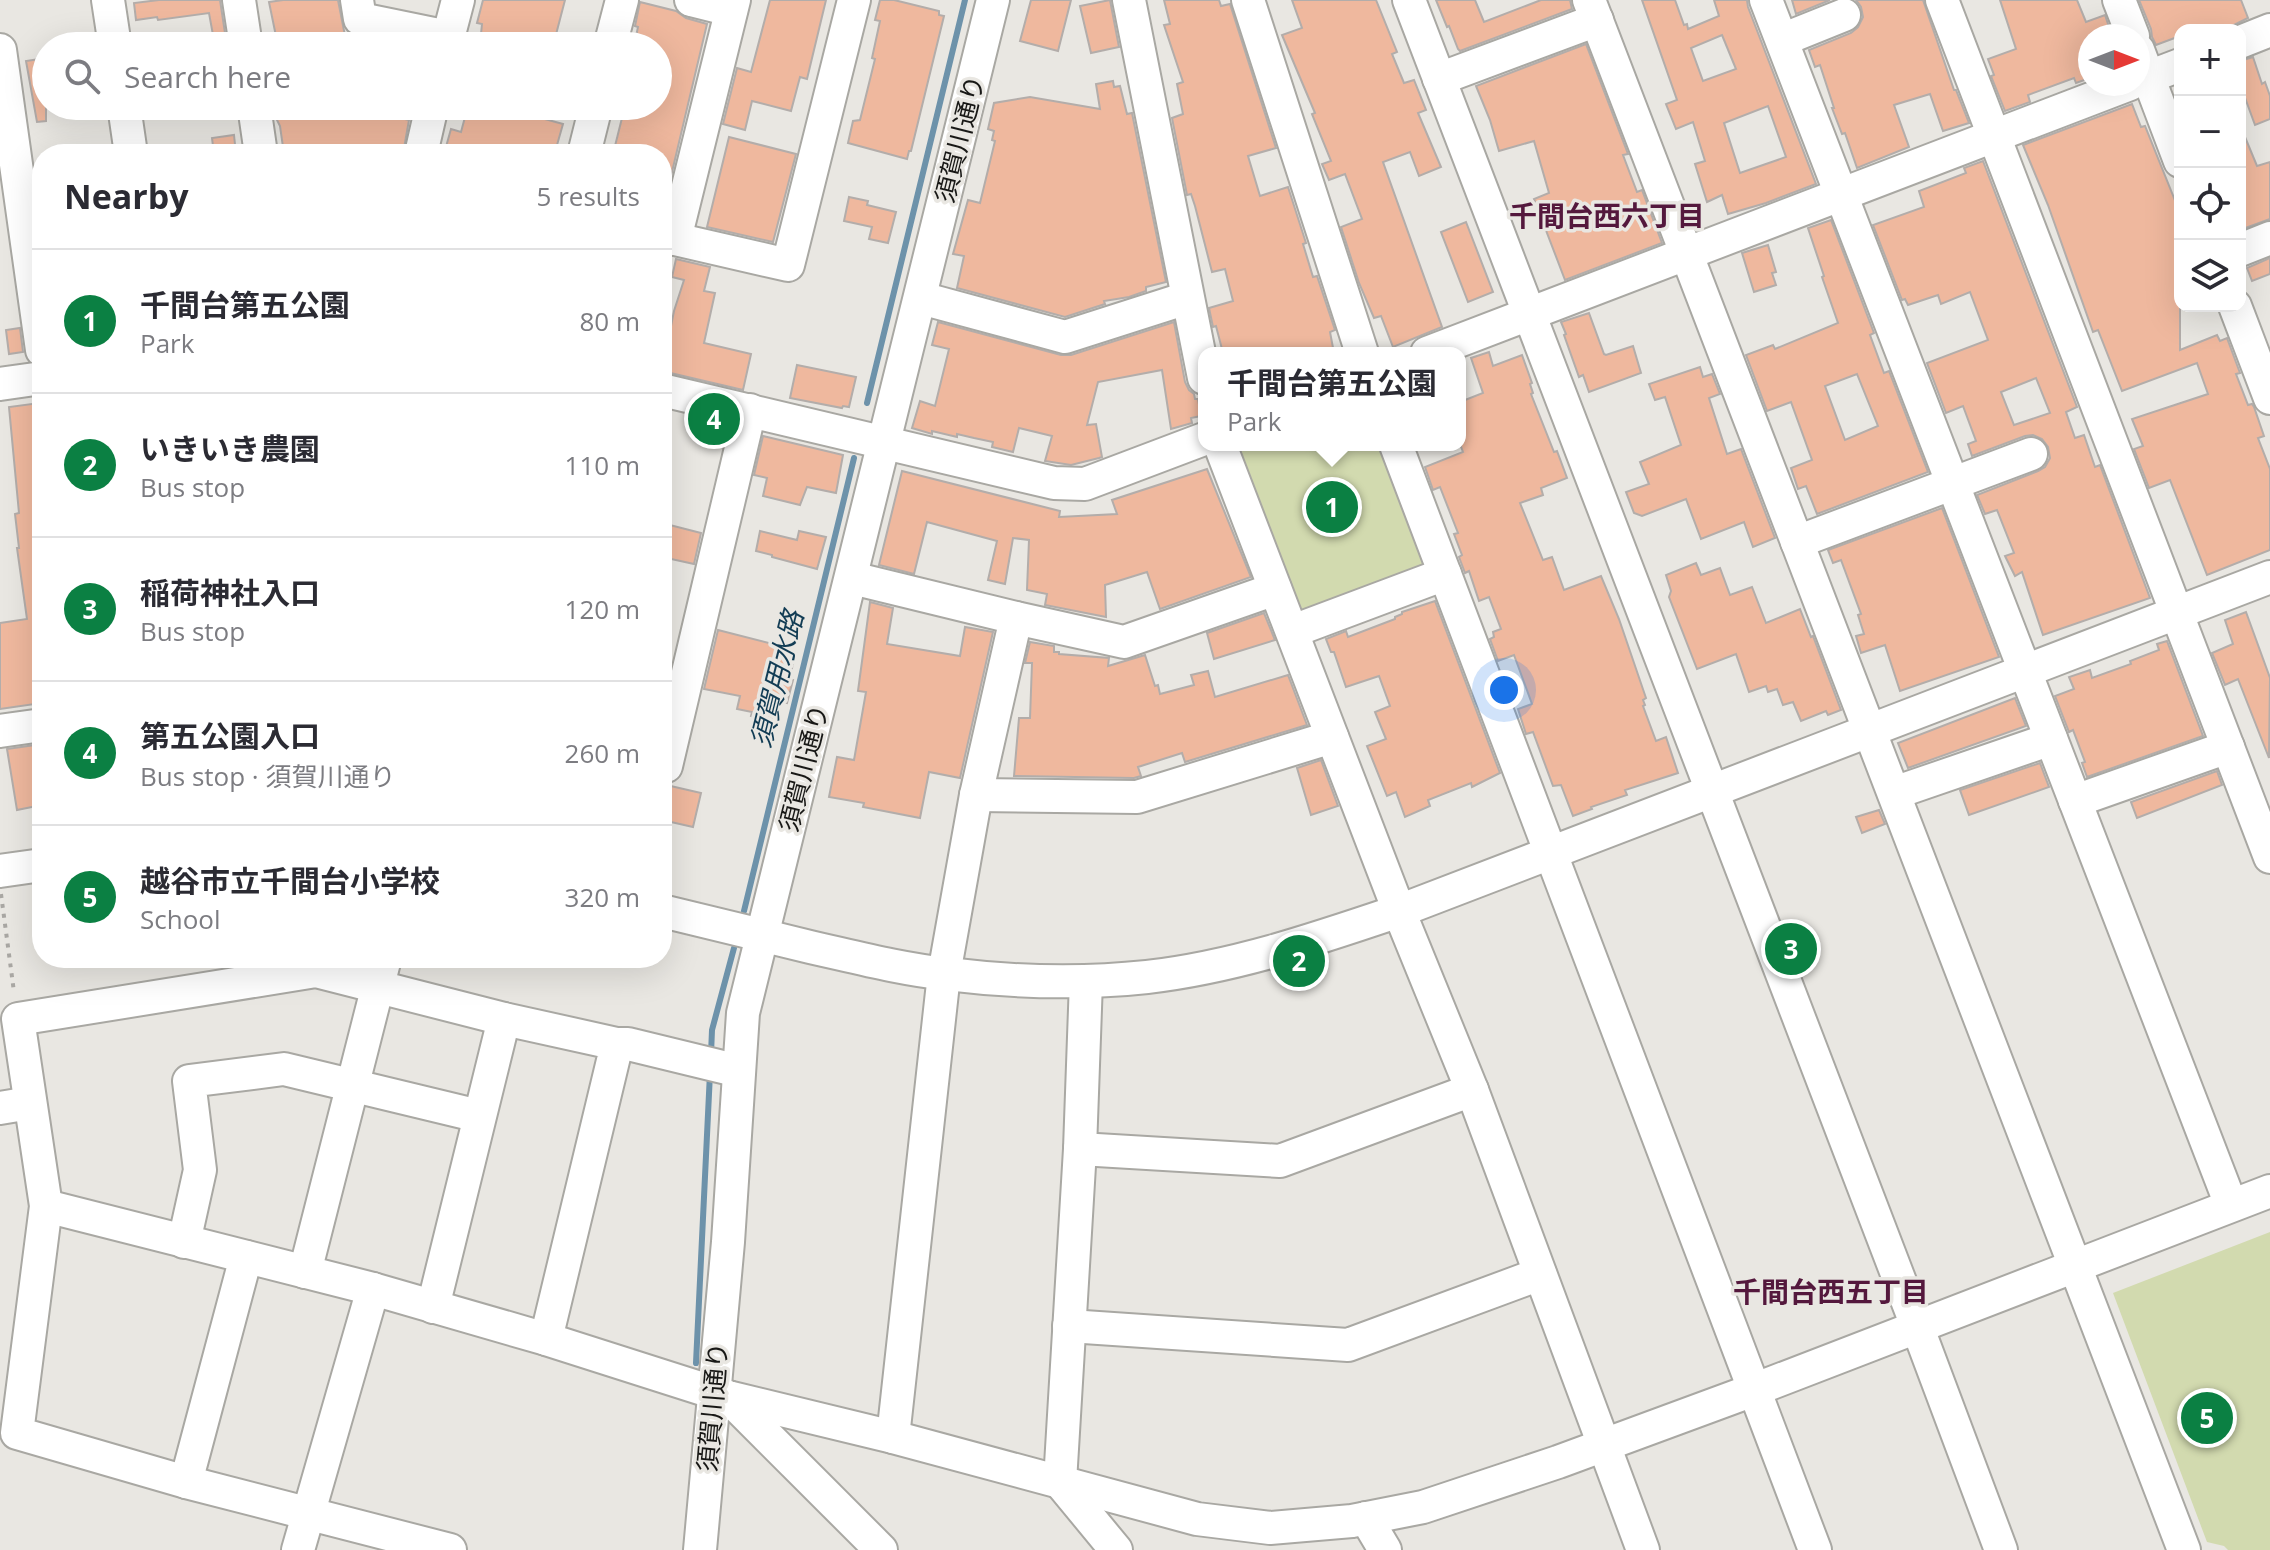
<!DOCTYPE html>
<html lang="en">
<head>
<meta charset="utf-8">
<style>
	:root { --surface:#fff; --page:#f7f7f7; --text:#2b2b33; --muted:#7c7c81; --line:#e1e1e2; --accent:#0b8043 }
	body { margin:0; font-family:"Open Sans","Noto Sans JP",sans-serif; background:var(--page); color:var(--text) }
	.controls { position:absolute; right:24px; top:24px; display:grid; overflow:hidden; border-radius:16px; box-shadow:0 8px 32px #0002 }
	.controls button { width:72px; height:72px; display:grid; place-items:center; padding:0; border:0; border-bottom:2px solid var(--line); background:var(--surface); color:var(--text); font:40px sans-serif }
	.compass { position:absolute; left:2078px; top:24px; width:72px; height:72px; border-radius:50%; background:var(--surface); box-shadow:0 8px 32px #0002; rotate:90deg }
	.you { position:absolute; left:1504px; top:690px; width:28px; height:28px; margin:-20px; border:6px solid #fff; border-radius:50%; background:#1a73e8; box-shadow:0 0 0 12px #1a73e833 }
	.badge { display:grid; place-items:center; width:52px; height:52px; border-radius:50%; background:var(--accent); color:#fff; font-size:26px; font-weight:700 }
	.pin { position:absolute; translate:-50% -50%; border:4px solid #fff; box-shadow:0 2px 8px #0006 }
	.popup { position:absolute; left:1198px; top:347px; width:268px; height:104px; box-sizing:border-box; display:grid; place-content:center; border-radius:16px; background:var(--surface); filter:drop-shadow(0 2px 6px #0005); font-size:26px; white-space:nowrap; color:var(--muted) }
	.popup b { font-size:30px; color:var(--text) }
	.popup::after { content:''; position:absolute; left:50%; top:100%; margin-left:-16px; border:16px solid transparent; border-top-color:var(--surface) }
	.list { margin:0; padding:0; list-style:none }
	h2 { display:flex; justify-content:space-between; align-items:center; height:104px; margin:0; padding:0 32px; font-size:34px }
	h2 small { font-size:26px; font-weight:400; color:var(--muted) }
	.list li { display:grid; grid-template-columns:52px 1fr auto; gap:24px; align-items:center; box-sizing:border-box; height:144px; padding:0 32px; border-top:2px solid var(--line) }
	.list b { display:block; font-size:30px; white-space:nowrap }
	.list p { margin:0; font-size:26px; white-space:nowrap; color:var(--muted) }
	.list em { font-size:26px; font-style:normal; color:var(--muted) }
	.icon { flex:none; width:44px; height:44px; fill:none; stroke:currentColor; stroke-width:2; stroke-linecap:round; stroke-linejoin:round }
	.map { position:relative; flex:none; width:2270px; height:1550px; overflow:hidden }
	.search { position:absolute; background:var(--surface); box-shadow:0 8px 32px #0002; left:32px; top:32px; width:640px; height:88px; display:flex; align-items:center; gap:20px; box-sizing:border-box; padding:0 28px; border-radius:44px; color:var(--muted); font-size:30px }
	.panel { position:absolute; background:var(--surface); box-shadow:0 8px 32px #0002; left:32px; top:144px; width:640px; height:824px; border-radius:32px }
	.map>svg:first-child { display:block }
	.green { fill:#d2daaf }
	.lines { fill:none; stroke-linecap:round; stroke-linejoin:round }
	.stream { stroke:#6d92aa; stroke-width:6 }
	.building { fill:#efb89e; stroke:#b3adaa; stroke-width:2; fill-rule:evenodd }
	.minor-casing { stroke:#a9a8a3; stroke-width:36 }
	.path { stroke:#a9a7a3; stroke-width:4; stroke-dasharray:4 6; stroke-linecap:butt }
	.minor { stroke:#fff; stroke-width:32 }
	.labels { text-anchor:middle; stroke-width:7; stroke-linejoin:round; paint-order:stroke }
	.street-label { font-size:26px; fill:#181816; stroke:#e9e7e2 }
	.neighbourhood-label { font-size:28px; font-weight:bold; fill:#54183d; stroke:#e9e7e2 }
	.water-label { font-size:28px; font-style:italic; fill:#123c54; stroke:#e9e7e2 }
</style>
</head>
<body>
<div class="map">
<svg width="2270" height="1550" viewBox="0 0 2270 1550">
	<rect width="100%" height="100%" fill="#e9e7e2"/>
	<!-- green -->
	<g class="green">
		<polygon points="1232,445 1386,445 1434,571 1300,623"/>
		<polygon points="2270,1232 2270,1550 2228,1550 2224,1546 2207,1542 2113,1293"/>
	</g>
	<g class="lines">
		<!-- stream -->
		<g class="stream">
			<polyline points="867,403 965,0"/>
			<polyline points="744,911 854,458"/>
			<polyline points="711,1054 712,1030 734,948"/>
			<polyline points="696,1363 710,1073"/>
		</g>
	</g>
	<!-- building -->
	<g class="building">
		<polygon points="159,0 220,0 227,46 215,46 209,13 158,20 157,17 136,20 134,3"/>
		<polygon points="283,0 338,0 347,46 278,46 269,2"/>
		<polygon points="483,0 565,0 553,46 485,46 487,36 481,34 482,24 477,23"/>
		<polygon points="770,0 826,0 807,79 800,77 791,111 752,101 745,130 723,124 737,68 751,72"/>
		<polygon points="880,0 894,0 939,11 939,15 944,16 911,151 909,151 907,159 848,143 853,121 860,120 875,59 872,58 880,21 875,20"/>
		<polygon points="1031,0 1071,0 1058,51 1020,41"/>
		<polygon points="1110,0 1119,47 1091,53 1080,6"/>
		<polygon points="1164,0 1219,0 1221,6 1230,4 1276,148 1248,156 1260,196 1288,187 1306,243 1303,244 1313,277 1317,276 1335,330 1330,332 1334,353 1223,353 1216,326 1213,327 1209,308 1233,301 1225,269 1212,272 1195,206 1191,194 1187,195 1172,118 1183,114 1177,84 1183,82 1164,25 1170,24"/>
		<polygon points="1292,0 1376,0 1397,52 1392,54 1404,83 1414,80 1426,110 1418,113 1441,167 1419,176 1410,152 1383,162 1442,327 1393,347 1381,316 1374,318 1359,283 1341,227 1362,219 1345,174 1329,180 1322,164 1331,161 1312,114 1315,113 1282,35 1302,28"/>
		<polygon points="1436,0 1475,0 1484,22 1541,0 1570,0 1572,9 1460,51 1458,49 1449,26 1447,27"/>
		<path d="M1642,0H1675L1684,25L1687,24L1688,29L1719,16L1714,0H1747L1748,7L1816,184L1766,203L1728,214L1722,195L1707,202L1695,164L1705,161L1693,122L1676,129L1666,104L1677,100ZM1722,35L1736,69L1703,81L1691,48ZM1768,106L1786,157L1740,173L1724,123Z"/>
		<polygon points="1792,0 1830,0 1796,14"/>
		<polygon points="1856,0 1923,0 1954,90 1956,90 1969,123 1943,131 1930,94 1894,105 1909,147 1857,168 1845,133 1842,134 1832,108 1834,108 1820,65 1815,67 1809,50 1851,33 1858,27 1863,17 1861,7"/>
		<polygon points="2000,0 2077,0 2086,22 2105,15 2112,36 2090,36 2090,78 2076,83 2074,78 2028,95 2030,102 2005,111 1991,76 1994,75 1988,59 2016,49"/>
		<polygon points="2139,0 2241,0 2248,18 2224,30 2180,30 2180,36 2156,45 2152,37 2151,29"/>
		<polygon points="640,2 676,11 686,18 707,24 663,210 662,154 613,154 625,106 658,106 658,46 634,46 638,27 635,26"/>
		<polygon points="1586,44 1628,154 1623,155 1637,192 1642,190 1662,243 1565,280 1534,199 1549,193 1534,141 1499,151 1490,120 1476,86"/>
		<polygon points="2253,57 2262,84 2265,82 2270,96 2270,119 2255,125 2240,84 2240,61"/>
		<polygon points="46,58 46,121 37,122 26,61"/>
		<polygon points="1113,81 1114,87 1120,86 1127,114 1132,113 1166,282 1146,287 1146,291 1129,297 1104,301 1105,304 1065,317 957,288 964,256 953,254 968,200 980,203 995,141 992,140 994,131 988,129 994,103 1030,97 1100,109 1096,84"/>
		<polygon points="2132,104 2141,127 2145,126 2180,213 2180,350 2217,335 2220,341 2227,338 2240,373 2236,374 2248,405 2252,404 2254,407 2264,436 2258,438 2270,469 2270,550 2207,575 2170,480 2149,488 2134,449 2143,446 2132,419 2208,394 2197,363 2122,391 2098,330 2093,332 2048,205 2023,145"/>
		<polygon points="273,106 309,106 310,112 346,107 347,111 352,110 353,117 380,113 409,120 403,154 284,154 280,126 275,116"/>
		<polygon points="468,106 499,114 501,107 563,124 555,152 538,147 536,154 444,154 451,129 461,132"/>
		<polygon points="2240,125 2257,166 2270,162 2270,219 2240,230"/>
		<polygon points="234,135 236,154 214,154 212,138"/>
		<polygon points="729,137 796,154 773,242 707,227"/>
		<path d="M1983,161L2077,407L2066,412L2075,438L2084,435L2095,467L2100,465L2150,598L2043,635L2022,572L2015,576L2005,556L2014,553L1997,510L1985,514L1977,495L2038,471L2045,467L2050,458L2048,447L2042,439L2033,435L2025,436L1972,456L1968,444L1976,441L1963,406L1946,413L1927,363L1988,340L1970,292L1941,304L1938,295L1908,305L1905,299L1902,300L1873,225L1924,207L1919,191L1966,173L1964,168ZM2036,378L2050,413L2014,425L2001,392Z"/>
		<polygon points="849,197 868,201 867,205 896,212 888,243 869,239 872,227 844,221"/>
		<path d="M1831,220L1874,333L1870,335L1884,373L1889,371L1928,472L1817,514L1806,486L1798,489L1791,468L1812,460L1791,402L1767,411L1746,355L1773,345L1775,349L1838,323L1822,277L1824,276L1808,228ZM1857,374L1878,426L1845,440L1825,386Z"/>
		<polygon points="1466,222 1493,292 1468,302 1441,232"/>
		<polygon points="1768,245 1776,272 1772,273 1776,285 1754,292 1742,253"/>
		<polygon points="2270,258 2270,274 2252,281 2247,268"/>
		<polygon points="676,259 710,267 704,291 715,293 704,343 751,354 743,390 662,371 674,311 684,280 672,277"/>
		<polygon points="1589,313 1604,354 1606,355 1633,346 1641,373 1589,392 1583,375 1579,377 1564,335 1566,334 1561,322"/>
		<polygon points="938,322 1061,355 1071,355 1174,322 1185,382 1189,390 1194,394 1195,399 1198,399 1201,416 1191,418 1192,423 1171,429 1162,370 1098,382 1087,425 1096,424 1102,457 1099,458 1071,465 1045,461 1052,436 1019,428 1013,452 992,447 993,442 974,438 957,434 957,437 932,431 932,434 912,428 920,401 935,406 949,349 932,345"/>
		<polygon points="20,328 23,352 9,354 6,330"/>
		<polygon points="1489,352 1493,366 1522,355 1532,383 1530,384 1533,393 1531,394 1554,452 1557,451 1567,478 1541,488 1543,495 1520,503 1543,560 1552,557 1564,590 1601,576 1619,619 1646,698 1643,700 1645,705 1643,706 1656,741 1666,737 1678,773 1625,790 1627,795 1591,807 1592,809 1573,816 1561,785 1553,786 1533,732 1526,734 1518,709 1532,704 1514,655 1498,661 1490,639 1494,637 1493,632 1501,629 1489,597 1479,601 1469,571 1465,573 1459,557 1462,555 1454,534 1458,533 1440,487 1433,490 1425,467 1463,452 1460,444 1460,402 1483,393 1471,358"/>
		<polygon points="797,365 856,377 849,407 843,406 842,408 790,398"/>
		<polygon points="1700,367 1703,377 1712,374 1720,394 1709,398 1727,454 1741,449 1775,538 1753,547 1744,522 1701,539 1686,499 1642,516 1634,513 1626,492 1649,484 1640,462 1681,445 1665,397 1655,400 1649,384"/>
		<polygon points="39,403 42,424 42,652 37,653 42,703 0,709 0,623 27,619 17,548 19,548 15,514 19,513 9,407"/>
		<polygon points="763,436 843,455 836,493 807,487 800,505 763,496 767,478 754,475"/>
		<polygon points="1207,469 1251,577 1160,609 1147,572 1105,585 1106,617 1045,605 1047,594 1027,590 1029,540 1013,538 1005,584 988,580 997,541 927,522 914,574 879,565 902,471 1060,511 1059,517 1117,514 1112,500"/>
		<polygon points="1942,508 1999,657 1900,691 1885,645 1861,653 1856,636 1864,634 1858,615 1861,614 1841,560 1833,563 1828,550"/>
		<polygon points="662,523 701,533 694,564 662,557"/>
		<polygon points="760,531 797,540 799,531 826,537 817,569 772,557 772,555 756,551"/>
		<polygon points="1696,563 1701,575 1720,568 1730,595 1752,587 1766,623 1800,609 1811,637 1813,636 1841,710 1828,715 1826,711 1801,721 1793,702 1783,705 1777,689 1768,692 1766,686 1749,692 1736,654 1697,669 1669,597 1671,591 1666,575"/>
		<polygon points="1435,601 1500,773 1472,787 1471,783 1428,800 1430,806 1405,817 1396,792 1387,796 1367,746 1386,739 1375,712 1390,706 1379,676 1346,687 1334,652 1331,652 1326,639 1346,631 1348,637 1395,619 1395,617 1402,614 1402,612"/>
		<polygon points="870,602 893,608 887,644 960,656 965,627 993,632 960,778 929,772 920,818 863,807 864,803 829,797 837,757 854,760 866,692 858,691"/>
		<polygon points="2246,612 2270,678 2269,758 2238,679 2225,685 2212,653 2233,644 2225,620"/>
		<polygon points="1264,613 1275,640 1214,659 1207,633"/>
		<polygon points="718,630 792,649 791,652 796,653 789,679 793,680 787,703 775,700 772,718 769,720 751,716 752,712 737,709 740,696 704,689"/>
		<polygon points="2167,641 2203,736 2087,777 2082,763 2085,762 2073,730 2069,732 2055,696 2074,689 2069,677 2090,670 2092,678 2131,664 2130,661 2159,650 2157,644"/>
		<polygon points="1030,642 1054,646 1054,652 1059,652 1059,654 1109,658 1108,666 1145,655 1155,686 1158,685 1160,694 1194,685 1191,675 1208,671 1215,697 1288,675 1307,725 1185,762 1182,753 1138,767 1141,776 1134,778 1014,776 1019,718 1030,718 1032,663 1025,663"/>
		<polygon points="2015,698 2026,726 1908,768 1898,743"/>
		<polygon points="42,744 42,805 17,810 7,749"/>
		<polygon points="1321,760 1338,806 1311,815 1297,768"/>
		<polygon points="2040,763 2049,787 1969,815 1960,790"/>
		<polygon points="2217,771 2222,785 2137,818 2131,802"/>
		<polygon points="662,784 701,793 693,827 662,820"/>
		<polygon points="1879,810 1885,824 1862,833 1856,817"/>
	</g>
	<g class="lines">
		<!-- minor casing -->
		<g class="minor-casing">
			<g id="minor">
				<polyline points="108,0 115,46"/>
				<polyline points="239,0 246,46"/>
				<polyline points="357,0 360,19 448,37"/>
				<polyline points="691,0 731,10"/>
				<polyline points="1129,0 1204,378"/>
				<polyline points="1248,0 1362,353"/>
				<polyline points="1409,0 1917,1326 2001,1550"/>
				<polyline points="1589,0 2184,1550"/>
				<polyline points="1766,0 2231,1205"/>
				<polyline points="1942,0 2270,857"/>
				<polyline points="2119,0 2133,36"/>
				<polyline points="1782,40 1844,15"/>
				<polyline points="2240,42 2270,30"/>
				<polyline points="446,46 458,0"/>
				<polyline points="610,46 622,0"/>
				<polyline points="0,50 42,350"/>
				<polyline points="2138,50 2180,161"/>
				<polyline points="1439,79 1597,20"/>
				<polyline points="2138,81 2180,65"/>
				<polyline points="124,106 131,154"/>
				<polyline points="254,106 261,154"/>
				<polyline points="421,154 432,106"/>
				<polyline points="584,154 596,106"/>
				<polyline points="662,236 788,265 854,0"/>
				<polyline points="675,239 734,0"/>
				<polyline points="2240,250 2270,238"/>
				<polyline points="921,298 1065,337 1187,298"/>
				<polyline points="2235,306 2270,398"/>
				<polyline points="1427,353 2130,84"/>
				<polyline points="0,384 42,378"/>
				<polyline points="662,390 1054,483 1085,484 1204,439"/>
				<polyline points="1220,445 1399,911 1472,1090 1643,1550"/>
				<polyline points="1396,445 1815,1550"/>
				<polyline points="1797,542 2031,454"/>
				<polyline points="852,578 1016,618 1124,642 1275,589"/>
				<polyline points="1293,631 1445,574"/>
				<polyline points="0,731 42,725"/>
				<polyline points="662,765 666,766 750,410"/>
				<polyline points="1894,793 2051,739"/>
				<polyline points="976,795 1137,797 1332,737"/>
				<polyline points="2075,801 2228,747"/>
				<polyline points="0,871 42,865"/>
				<path d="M662,911C711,923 760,935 810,947C855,957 900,969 947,974C1012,982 1081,984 1147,977C1234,967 1316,939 1399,911L2270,577"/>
				<polyline points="1086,981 1080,1149 1060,1482 1116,1550"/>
				<polyline points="617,1044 628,1044 739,1071"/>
				<polyline points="0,1108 30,1103"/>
				<polyline points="1080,1149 1280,1161 1472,1090"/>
				<polyline points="46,1206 373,1289 546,1339 728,1397 893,1437 1197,1519 1270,1528 1352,1521 1423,1507 1558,1462 1756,1389 2270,1191"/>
				<polyline points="184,1242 200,1170 189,1081 284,1069 479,1116"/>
				<polyline points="305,1272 385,958"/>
				<polyline points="433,1307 504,1019"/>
				<polyline points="1069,1326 1348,1345 1540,1274"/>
				<polyline points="728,1397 881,1550"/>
				<polyline points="893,1437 944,974 976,795 1016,618"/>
				<polyline points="186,1482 246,1257"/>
				<polyline points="1366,1518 1385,1550"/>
				<polyline points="298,1550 373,1289"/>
				<polyline points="450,1550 186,1482 17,1433 46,1206 18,1019 316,971 504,1019 617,1044 546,1339"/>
				<polyline points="700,1550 728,1242 743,1013 993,0"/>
			</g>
		</g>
		<!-- path -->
		<polyline class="path" points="1,894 14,992"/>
		<!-- minor -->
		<use href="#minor" class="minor"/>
	</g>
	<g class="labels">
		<!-- street labels -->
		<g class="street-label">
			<text transform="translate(960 139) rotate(-76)" y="9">須賀川通り</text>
			<text transform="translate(804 768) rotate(-76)" y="9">須賀川通り</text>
			<text transform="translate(713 1407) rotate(-85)" y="9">須賀川通り</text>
		</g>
		<!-- neighbourhood labels -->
		<g class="neighbourhood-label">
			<text x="1607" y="226">千間台西六丁目</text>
			<text x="1831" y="1302">千間台西五丁目</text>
		</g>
		<!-- water labels -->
		<g class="water-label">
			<text transform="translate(777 679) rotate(-76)" y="10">須賀用水路</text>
		</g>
	</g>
</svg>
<div class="controls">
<button>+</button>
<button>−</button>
<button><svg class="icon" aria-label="locate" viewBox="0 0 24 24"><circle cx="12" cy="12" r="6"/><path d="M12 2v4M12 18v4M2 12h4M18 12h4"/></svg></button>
<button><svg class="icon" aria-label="layers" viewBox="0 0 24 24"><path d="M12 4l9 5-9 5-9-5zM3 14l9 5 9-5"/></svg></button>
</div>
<svg class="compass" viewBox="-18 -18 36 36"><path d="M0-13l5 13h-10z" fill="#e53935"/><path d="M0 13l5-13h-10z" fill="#7c7c81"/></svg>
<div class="you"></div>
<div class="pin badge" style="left:1332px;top:507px">1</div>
<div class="popup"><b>千間台第五公園</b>Park</div>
<div class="pin badge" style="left:1299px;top:961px">2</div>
<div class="pin badge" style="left:1791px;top:949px">3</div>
<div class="pin badge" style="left:714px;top:419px">4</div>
<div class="pin badge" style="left:2207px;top:1418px">5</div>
<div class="search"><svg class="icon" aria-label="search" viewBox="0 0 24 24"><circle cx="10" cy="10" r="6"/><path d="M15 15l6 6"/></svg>Search here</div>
<section class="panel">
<h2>Nearby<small>5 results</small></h2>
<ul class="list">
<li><span class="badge">1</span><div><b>千間台第五公園</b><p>Park</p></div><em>80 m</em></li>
<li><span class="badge">2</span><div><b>いきいき農園</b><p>Bus stop</p></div><em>110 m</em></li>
<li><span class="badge">3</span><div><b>稲荷神社入口</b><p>Bus stop</p></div><em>120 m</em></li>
<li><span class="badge">4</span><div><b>第五公園入口</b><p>Bus stop · 須賀川通り</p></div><em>260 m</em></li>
<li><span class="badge">5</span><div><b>越谷市立千間台小学校</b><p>School</p></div><em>320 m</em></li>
</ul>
</section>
</div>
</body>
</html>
